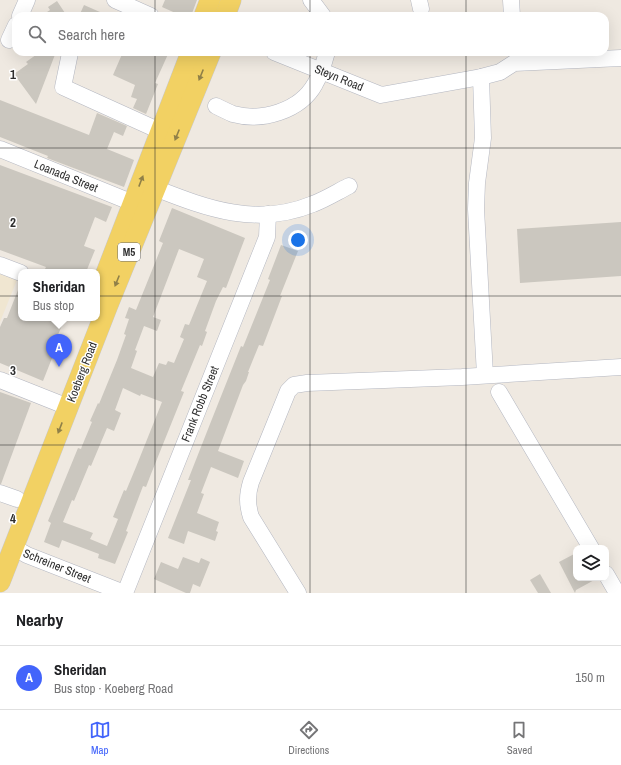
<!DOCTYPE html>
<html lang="en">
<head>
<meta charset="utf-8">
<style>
	:root { --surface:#fff; --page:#f2f2f2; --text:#202124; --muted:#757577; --line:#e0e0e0; --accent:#4264fb }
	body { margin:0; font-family:"Archivo Narrow",sans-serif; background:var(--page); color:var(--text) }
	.controls { position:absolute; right:12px; bottom:12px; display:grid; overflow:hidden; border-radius:8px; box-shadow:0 4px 16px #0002 }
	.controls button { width:36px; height:36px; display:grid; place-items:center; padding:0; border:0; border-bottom:1px solid var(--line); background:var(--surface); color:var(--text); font:20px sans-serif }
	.you { position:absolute; left:298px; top:240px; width:14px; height:14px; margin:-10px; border:3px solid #fff; border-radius:50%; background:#1a73e8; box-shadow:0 0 0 6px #1a73e833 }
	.badge { display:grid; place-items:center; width:26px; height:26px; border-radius:50%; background:var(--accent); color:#fff; font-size:13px; font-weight:700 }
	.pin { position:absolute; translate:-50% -33px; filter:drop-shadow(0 1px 2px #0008) }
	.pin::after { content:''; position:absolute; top:21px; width:14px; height:12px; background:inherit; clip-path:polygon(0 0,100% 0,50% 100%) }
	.popup { position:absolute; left:18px; top:269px; width:82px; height:52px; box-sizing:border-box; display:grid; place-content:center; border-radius:8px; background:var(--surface); filter:drop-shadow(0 1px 3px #0005); font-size:13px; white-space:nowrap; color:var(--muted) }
	.popup b { font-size:15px; color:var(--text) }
	.popup::after { content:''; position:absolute; left:50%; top:100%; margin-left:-8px; border:8px solid transparent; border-top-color:var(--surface) }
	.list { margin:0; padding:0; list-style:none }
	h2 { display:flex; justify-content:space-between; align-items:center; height:52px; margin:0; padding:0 16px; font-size:17px }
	h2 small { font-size:13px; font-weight:400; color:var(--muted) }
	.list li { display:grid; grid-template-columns:26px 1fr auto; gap:12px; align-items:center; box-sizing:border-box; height:64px; padding:0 16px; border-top:1px solid var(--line) }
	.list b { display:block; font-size:15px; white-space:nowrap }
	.list p { margin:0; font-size:13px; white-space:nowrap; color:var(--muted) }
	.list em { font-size:13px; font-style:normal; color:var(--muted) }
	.icon { flex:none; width:22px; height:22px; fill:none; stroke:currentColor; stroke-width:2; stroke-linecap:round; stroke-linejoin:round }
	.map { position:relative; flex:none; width:621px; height:593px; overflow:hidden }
	.search { position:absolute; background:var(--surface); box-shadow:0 4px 16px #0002; left:12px; right:12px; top:12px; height:44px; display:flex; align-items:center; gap:10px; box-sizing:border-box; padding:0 14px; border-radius:12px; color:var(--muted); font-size:15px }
	.sheet { height:116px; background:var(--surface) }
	nav { display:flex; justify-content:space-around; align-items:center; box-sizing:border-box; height:56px; border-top:1px solid var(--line); background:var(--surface); font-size:11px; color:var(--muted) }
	nav a { display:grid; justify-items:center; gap:2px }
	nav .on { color:var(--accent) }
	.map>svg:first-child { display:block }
	.education { fill:#f0e6d1 }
	.building { fill:#cbc7bf; fill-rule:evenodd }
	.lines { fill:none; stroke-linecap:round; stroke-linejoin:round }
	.minor-casing { stroke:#b4b7c1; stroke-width:17 }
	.major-casing { stroke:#c9c9c9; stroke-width:21 }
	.minor { stroke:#fff; stroke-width:16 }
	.major { stroke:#f2d163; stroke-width:20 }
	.oneway { fill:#908048 }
	.grid { fill:none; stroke:#2e2e2e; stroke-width:1; stroke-opacity:0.55 }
	.labels { text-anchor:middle; stroke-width:3; stroke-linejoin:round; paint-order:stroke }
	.shield { fill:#fff; stroke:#6d6d6d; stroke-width:1 }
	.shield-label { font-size:11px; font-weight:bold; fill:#2e2e2e }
	.street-label { font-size:12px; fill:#2e2e2e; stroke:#fff }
	.grid-label { font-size:13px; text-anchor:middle; font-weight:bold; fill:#2e2e2e; stroke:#fff; stroke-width:3; stroke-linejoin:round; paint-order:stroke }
</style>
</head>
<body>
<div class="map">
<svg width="621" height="593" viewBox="0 0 621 593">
	<rect width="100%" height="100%" fill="#efe9e1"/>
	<!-- education -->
	<polygon class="education" points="0,274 17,280 0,322"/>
	<!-- building -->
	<g class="building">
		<polygon points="165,0 197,0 191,16 181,12 180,15 162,7"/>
		<polygon points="57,1 67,16 41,16 50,10 48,7"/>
		<polygon points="84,5 109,16 79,16"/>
		<polygon points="40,52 56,52 36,104 14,74 28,64 26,62"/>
		<polygon points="123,52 169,52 155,83 158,84 146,114 133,108 137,99 131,97 135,85 113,75"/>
		<polygon points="0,100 89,135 97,113 127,126 123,136 114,132 107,149 134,160 124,187 47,158 48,156 0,137"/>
		<polygon points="0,165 112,207 106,222 95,217 84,246 95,250 86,272 53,272 45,269 46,267 0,250"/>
		<path d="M172,208L245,238L226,288L223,287L216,301L205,331L207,332L202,346L200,345L181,391L184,392L151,474L146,487L143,486L126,531L128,532L115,564L98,558L99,554L62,540L59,548L44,542L51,523L48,521L78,448L81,449L82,446L92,422L90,421L98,403L99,404L117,360L126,335L124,334L129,319L125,318L129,307L136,310L163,243L159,241ZM179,249L204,259L197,277L207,281L189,325L185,324L180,337L184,339L174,363L168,361L166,365L159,363L153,377L131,368L137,351L135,350L144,326L157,331L161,320L153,317ZM123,388L140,396L141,394L162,402L136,467L126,491L124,490L113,517L118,519L107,546L90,539L93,533L63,522L72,500L74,501L89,465L91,466L107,428L114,431L121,413L115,410Z"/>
		<polygon points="621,222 621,276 520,283 517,229"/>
		<polygon points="281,245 298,251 280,296 282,296 263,346 259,345 248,372 249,372 246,381 243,385 218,451 244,461 238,478 211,467 201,493 204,494 197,513 219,522 216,531 218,532 215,541 188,531 184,544 168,538 191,480 188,480 210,424 241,346 243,347 270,280 268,279"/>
		<polygon points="20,285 21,318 65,318 55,342 58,343 43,381 0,363 0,327 4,318 7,318"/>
		<polygon points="0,392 31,403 1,484 0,484"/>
		<polygon points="576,553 576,578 598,578 576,590 575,593 559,562"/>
		<polygon points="183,557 199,563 201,558 210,562 200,587 193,584 190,593 186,593 154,579 161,562 178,569"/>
		<polygon points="540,574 551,593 538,593 530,580"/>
	</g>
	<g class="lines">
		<!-- minor casing -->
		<g class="minor-casing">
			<g id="minor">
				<polyline points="115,0 151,16"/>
				<polyline points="311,0 323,16"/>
				<polyline points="419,0 421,9"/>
				<polyline points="511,0 512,16"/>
				<polyline points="20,16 27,0"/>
				<polyline points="9,40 16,25"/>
				<polyline points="274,52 381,95 481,77 500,72 514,63 621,58"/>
				<polyline points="70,53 63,87 160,131"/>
				<polyline points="481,77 483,138 477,183 476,209 485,375"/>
				<path d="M216,106C222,109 228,112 233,114C262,122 300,111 315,84C321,74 324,63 327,52"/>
				<polyline points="0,149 133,203"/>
				<path d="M155,188C208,209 257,227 313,204C326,199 337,192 349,186"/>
				<polyline points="0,265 21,273"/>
				<polyline points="0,380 68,407"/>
				<polyline points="499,392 591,548"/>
				<polyline points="0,493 17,499"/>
				<polyline points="13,547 27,555 124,593"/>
				<polyline points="606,574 617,593"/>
				<polyline points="125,593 267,237 268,214"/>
				<path d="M298,593L251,517C247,504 247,495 251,482L288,391L294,385L307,383L462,377L621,367"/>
			</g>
		</g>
		<!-- major casing -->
		<g class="major-casing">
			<g id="major">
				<polyline points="204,16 210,0"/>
				<polyline points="225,16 231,0"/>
				<polyline points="98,294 191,52"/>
				<polyline points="0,582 108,305 211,52"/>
			</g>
		</g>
		<!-- minor -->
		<use href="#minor" class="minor"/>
		<!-- major -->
		<use href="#major" class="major"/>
	</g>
	<!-- one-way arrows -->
	<defs><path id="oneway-solid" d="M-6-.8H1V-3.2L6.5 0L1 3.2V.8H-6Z"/></defs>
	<g class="oneway">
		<use href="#oneway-solid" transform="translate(201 75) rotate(112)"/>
		<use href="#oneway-solid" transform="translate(177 135) rotate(112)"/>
		<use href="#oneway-solid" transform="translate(141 181) rotate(-69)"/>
		<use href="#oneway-solid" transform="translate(117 281) rotate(112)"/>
		<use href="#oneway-solid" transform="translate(60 428) rotate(111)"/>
	</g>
	<!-- grid -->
	<path class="grid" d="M155,0V16M310,0V16M466,0V16M155,52V593M310,52V593M466,52V593M0,148H621M0,296H621M0,445H621"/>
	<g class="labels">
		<!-- shield labels -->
		<rect class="shield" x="118" y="243" width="22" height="18" rx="3"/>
		<g class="shield-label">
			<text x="129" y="256">M5</text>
		</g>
		<!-- street labels -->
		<g class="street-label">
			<text transform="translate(339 78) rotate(22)" y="4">Steyn Road</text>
			<text transform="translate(66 176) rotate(22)" y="4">Loanada Street</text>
			<text transform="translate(82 372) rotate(-69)" y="4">Koeberg Road</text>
			<text transform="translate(200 404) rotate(-68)" y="4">Frank Robb Street</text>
			<text transform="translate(57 566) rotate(22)" y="4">Schreiner Street</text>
		</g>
	</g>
	<g class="grid-label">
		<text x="13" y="79">1</text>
		<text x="13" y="227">2</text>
		<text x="13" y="375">3</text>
		<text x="13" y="523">4</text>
	</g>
</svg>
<div class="controls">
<button><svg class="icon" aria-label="layers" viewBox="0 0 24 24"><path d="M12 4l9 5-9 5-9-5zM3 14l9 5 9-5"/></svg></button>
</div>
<div class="you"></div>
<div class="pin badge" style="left:59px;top:367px">A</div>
<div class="popup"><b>Sheridan</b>Bus stop</div>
<div class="search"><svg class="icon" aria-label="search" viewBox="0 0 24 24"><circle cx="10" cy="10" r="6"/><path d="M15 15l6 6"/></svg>Search here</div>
</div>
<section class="sheet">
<h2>Nearby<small></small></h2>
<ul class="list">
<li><span class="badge">A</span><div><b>Sheridan</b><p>Bus stop · Koeberg Road</p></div><em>150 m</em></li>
</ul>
</section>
<nav>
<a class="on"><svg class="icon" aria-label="map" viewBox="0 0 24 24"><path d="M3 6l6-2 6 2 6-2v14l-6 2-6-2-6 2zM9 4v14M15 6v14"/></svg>Map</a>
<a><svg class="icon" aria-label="directions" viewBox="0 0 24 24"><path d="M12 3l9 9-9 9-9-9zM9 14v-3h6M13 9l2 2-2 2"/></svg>Directions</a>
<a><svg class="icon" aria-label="saved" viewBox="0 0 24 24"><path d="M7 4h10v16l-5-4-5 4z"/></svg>Saved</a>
</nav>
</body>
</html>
